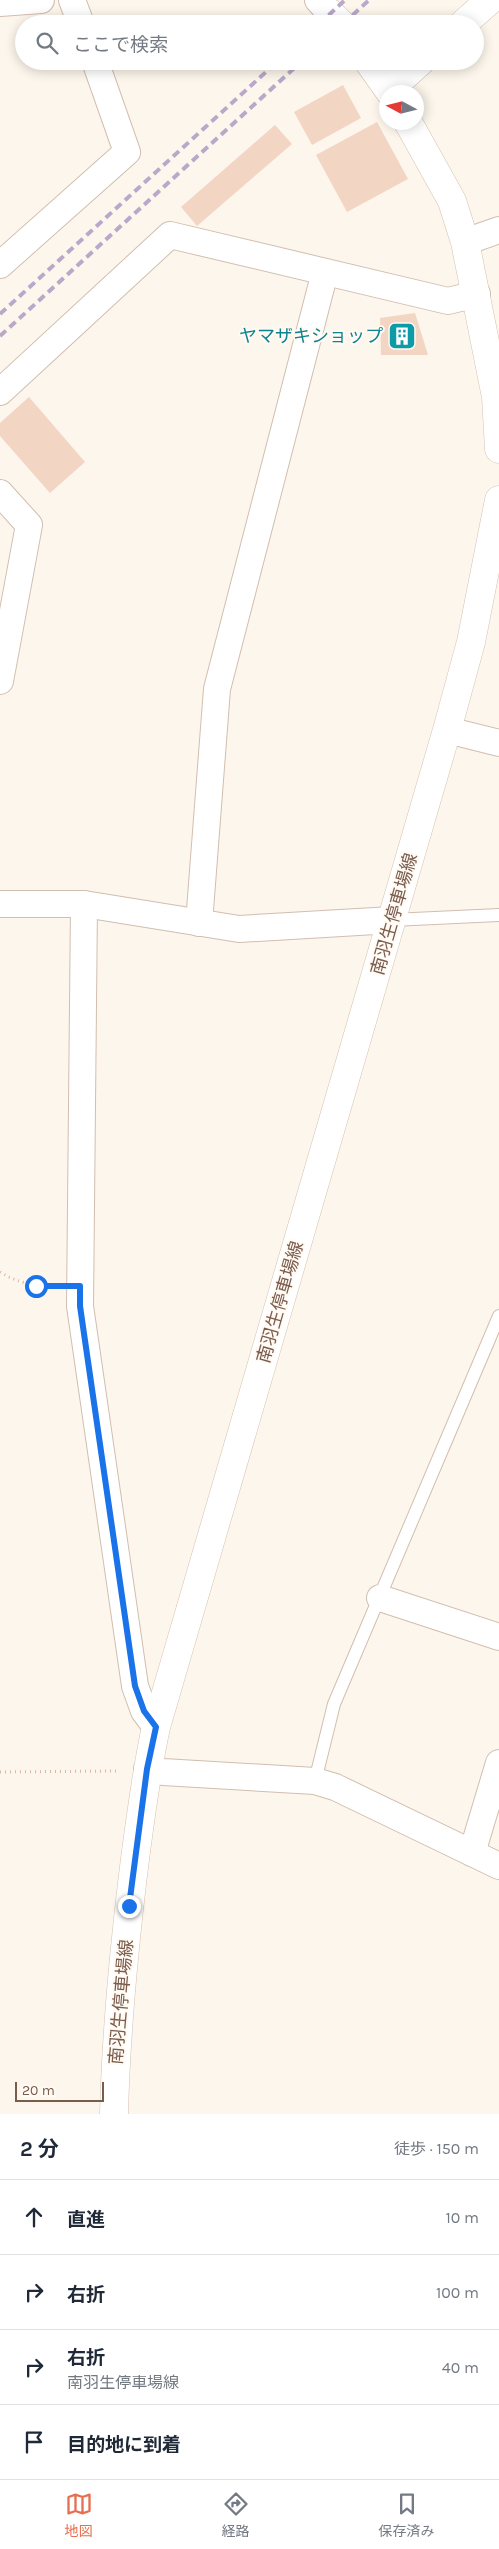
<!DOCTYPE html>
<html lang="ja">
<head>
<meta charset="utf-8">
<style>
	:root { --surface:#fff; --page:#f2f2f3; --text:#1f2937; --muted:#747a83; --line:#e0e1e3; --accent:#e76f51 }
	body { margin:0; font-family:Karla,"Noto Sans JP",sans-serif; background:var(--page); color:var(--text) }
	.compass { position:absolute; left:379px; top:85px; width:45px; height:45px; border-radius:50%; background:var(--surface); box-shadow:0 2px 12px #0003; rotate:277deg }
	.scale { position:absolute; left:15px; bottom:12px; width:89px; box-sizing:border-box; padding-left:5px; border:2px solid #7a5c4d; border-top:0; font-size:14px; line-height:18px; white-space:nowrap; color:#7a5c4d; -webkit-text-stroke:4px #fffaf3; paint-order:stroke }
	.stop { position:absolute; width:15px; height:15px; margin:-11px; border:4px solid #1a73e8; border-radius:50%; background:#fff }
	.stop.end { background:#1a73e8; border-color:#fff; box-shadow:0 1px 5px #0008 }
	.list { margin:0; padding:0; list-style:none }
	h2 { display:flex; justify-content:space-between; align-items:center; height:65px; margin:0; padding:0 20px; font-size:21px }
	h2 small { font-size:16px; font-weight:400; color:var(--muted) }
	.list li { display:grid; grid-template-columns:32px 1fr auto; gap:15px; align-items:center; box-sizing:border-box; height:75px; padding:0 20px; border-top:1px solid var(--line) }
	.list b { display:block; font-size:19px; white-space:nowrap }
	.list p { margin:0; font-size:16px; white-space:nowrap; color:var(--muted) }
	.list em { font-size:16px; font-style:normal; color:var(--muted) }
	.icon { flex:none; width:28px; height:28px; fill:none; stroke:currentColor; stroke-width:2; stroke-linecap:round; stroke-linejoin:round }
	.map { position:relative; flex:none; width:499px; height:2114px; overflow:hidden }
	.search { position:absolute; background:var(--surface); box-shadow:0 2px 12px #0003; left:15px; right:15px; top:15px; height:55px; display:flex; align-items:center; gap:12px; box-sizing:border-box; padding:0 18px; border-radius:28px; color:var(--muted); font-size:19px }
	.sheet { height:365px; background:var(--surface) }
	nav { display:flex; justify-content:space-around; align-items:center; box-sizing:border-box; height:70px; border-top:1px solid var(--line); background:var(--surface); font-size:14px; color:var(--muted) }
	nav a { display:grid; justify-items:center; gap:2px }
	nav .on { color:var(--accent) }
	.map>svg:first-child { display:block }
	.building { fill:#f3d5c3 }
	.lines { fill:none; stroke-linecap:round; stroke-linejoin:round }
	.lane-casing { stroke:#d1beb0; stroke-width:14 }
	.street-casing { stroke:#d1beb0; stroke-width:28 }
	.secondary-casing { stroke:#d6c0b0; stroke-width:29 }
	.path { stroke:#d9b8a5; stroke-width:3; stroke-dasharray:1 4; stroke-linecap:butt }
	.lane { stroke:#fff; stroke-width:12 }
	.street { stroke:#fff; stroke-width:26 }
	.secondary { stroke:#fff; stroke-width:28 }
	.rail { stroke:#b9a8c9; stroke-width:4; stroke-dasharray:8 5; stroke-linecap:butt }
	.route { stroke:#1a73e8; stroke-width:6 }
	.labels { text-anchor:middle; stroke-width:4; stroke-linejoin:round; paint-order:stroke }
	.culture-label { font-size:18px; fill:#0d838f; stroke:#fffaf3; text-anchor:end }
	.street-label { font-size:18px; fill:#7a5c4d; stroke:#fffaf3 }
</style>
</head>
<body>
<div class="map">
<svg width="499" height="2114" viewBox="0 0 499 2114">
	<rect width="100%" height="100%" fill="#fdf6ec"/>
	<!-- building -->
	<g class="building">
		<polygon points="343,85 361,118 312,145 294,112"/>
		<polygon points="377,122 408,179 347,212 316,155"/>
		<polygon points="275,125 292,144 197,226 181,207"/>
		<polygon points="415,313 428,355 381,355 380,318"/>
		<polygon points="29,397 85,462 50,493 0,436 0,423"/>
	</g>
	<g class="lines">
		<!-- lane casing -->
		<g class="lane-casing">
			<g id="lane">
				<polyline points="392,920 499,915"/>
				<polyline points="315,1781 334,1704 499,1316"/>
			</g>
		</g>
		<!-- street casing -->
		<g class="street-casing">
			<g id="street">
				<polyline points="72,0 81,24"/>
				<polyline points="318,0 330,13"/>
				<polyline points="0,3 41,0"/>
				<polyline points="465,242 499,230"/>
				<polyline points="0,265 127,152 95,61"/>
				<polyline points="0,392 170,235 448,301 477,294"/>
				<polyline points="0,493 29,525 0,681"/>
				<polyline points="447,730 499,743"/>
				<polyline points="0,904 84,904 239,929 392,920"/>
				<polyline points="84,904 80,1306 135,1686 144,1711 156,1727"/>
				<polyline points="199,923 217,689 325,272"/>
				<polyline points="380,1598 499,1637"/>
				<polyline points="147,1769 163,1772 315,1781 335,1787 499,1866"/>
				<polyline points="472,1853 499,1763"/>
			</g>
		</g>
		<!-- secondary casing -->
		<g class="secondary-casing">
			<g id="secondary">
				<polyline points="330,13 341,24"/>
				<polyline points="463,24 490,0"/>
				<polyline points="368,61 390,92"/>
				<polyline points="389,90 421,61"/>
				<polyline points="408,122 452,201 465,242 496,397 499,449"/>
				<path d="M114,2114C116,2031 124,1949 134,1867C140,1820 146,1773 156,1727L447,730L471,642L499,500"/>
			</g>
		</g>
		<!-- path -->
		<g class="path">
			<path d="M0,1272C16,1282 33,1286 52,1287"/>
			<polyline points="0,1772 119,1771"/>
		</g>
		<!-- lane -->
		<use href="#lane" class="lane"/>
		<!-- street -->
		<use href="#street" class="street"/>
		<!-- secondary -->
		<use href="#secondary" class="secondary"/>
		<!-- rail -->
		<g class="rail">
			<polyline points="319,24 345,0"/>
			<polyline points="343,24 369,0"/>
			<polyline points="0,314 278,61"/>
			<polyline points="0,336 302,61"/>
		</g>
	</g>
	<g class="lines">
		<!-- route -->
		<polyline class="route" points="36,1286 80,1286 80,1306 135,1686 144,1711 156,1727 147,1769 129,1906"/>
	</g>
	<!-- icons -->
	<defs>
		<g id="building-square" transform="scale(1.4375)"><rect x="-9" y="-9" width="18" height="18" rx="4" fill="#0f9aa8" stroke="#fffaf3"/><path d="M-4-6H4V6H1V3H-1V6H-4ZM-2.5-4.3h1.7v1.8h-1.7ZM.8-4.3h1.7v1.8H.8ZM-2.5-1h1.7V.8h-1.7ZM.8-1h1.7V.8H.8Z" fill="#fff"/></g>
	</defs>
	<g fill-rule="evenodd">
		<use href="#building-square" x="402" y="336"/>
	</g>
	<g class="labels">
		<!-- culture labels -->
		<g class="culture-label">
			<text x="383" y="342">ヤマザキショップ</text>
		</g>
		<!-- street labels -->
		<g class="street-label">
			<text transform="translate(394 914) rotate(-74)" y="6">南羽生停車場線</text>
			<text transform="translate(280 1302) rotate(-74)" y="6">南羽生停車場線</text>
			<text transform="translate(121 2002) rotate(-85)" y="6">南羽生停車場線</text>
		</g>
	</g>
</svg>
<svg class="compass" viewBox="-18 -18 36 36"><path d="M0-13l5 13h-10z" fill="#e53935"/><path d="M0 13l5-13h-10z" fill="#747a83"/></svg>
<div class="scale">20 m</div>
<div class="stop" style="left:36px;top:1286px"></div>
<div class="stop end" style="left:129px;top:1906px"></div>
<div class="search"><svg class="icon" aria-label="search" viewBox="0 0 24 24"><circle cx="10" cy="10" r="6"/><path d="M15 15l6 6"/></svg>ここで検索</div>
</div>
<section class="sheet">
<h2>2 分<small>徒歩 · 150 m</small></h2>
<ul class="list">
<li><svg class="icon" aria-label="ahead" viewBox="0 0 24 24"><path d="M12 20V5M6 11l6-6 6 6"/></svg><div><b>直進</b></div><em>10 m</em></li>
<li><svg class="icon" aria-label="right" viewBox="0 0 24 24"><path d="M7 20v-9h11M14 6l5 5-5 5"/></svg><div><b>右折</b></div><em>100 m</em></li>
<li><svg class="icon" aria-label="right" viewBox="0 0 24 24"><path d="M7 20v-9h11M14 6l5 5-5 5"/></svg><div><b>右折</b><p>南羽生停車場線</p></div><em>40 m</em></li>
<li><svg class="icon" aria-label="arrive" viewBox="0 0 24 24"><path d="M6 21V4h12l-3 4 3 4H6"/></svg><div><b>目的地に到着</b></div></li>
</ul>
</section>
<nav>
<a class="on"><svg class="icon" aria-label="map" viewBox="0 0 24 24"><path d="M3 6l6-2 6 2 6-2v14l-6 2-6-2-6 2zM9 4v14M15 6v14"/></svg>地図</a>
<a><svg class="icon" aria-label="directions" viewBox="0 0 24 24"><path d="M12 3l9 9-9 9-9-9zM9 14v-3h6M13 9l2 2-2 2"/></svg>経路</a>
<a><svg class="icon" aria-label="saved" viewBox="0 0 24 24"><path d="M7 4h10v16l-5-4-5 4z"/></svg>保存済み</a>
</nav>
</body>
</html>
